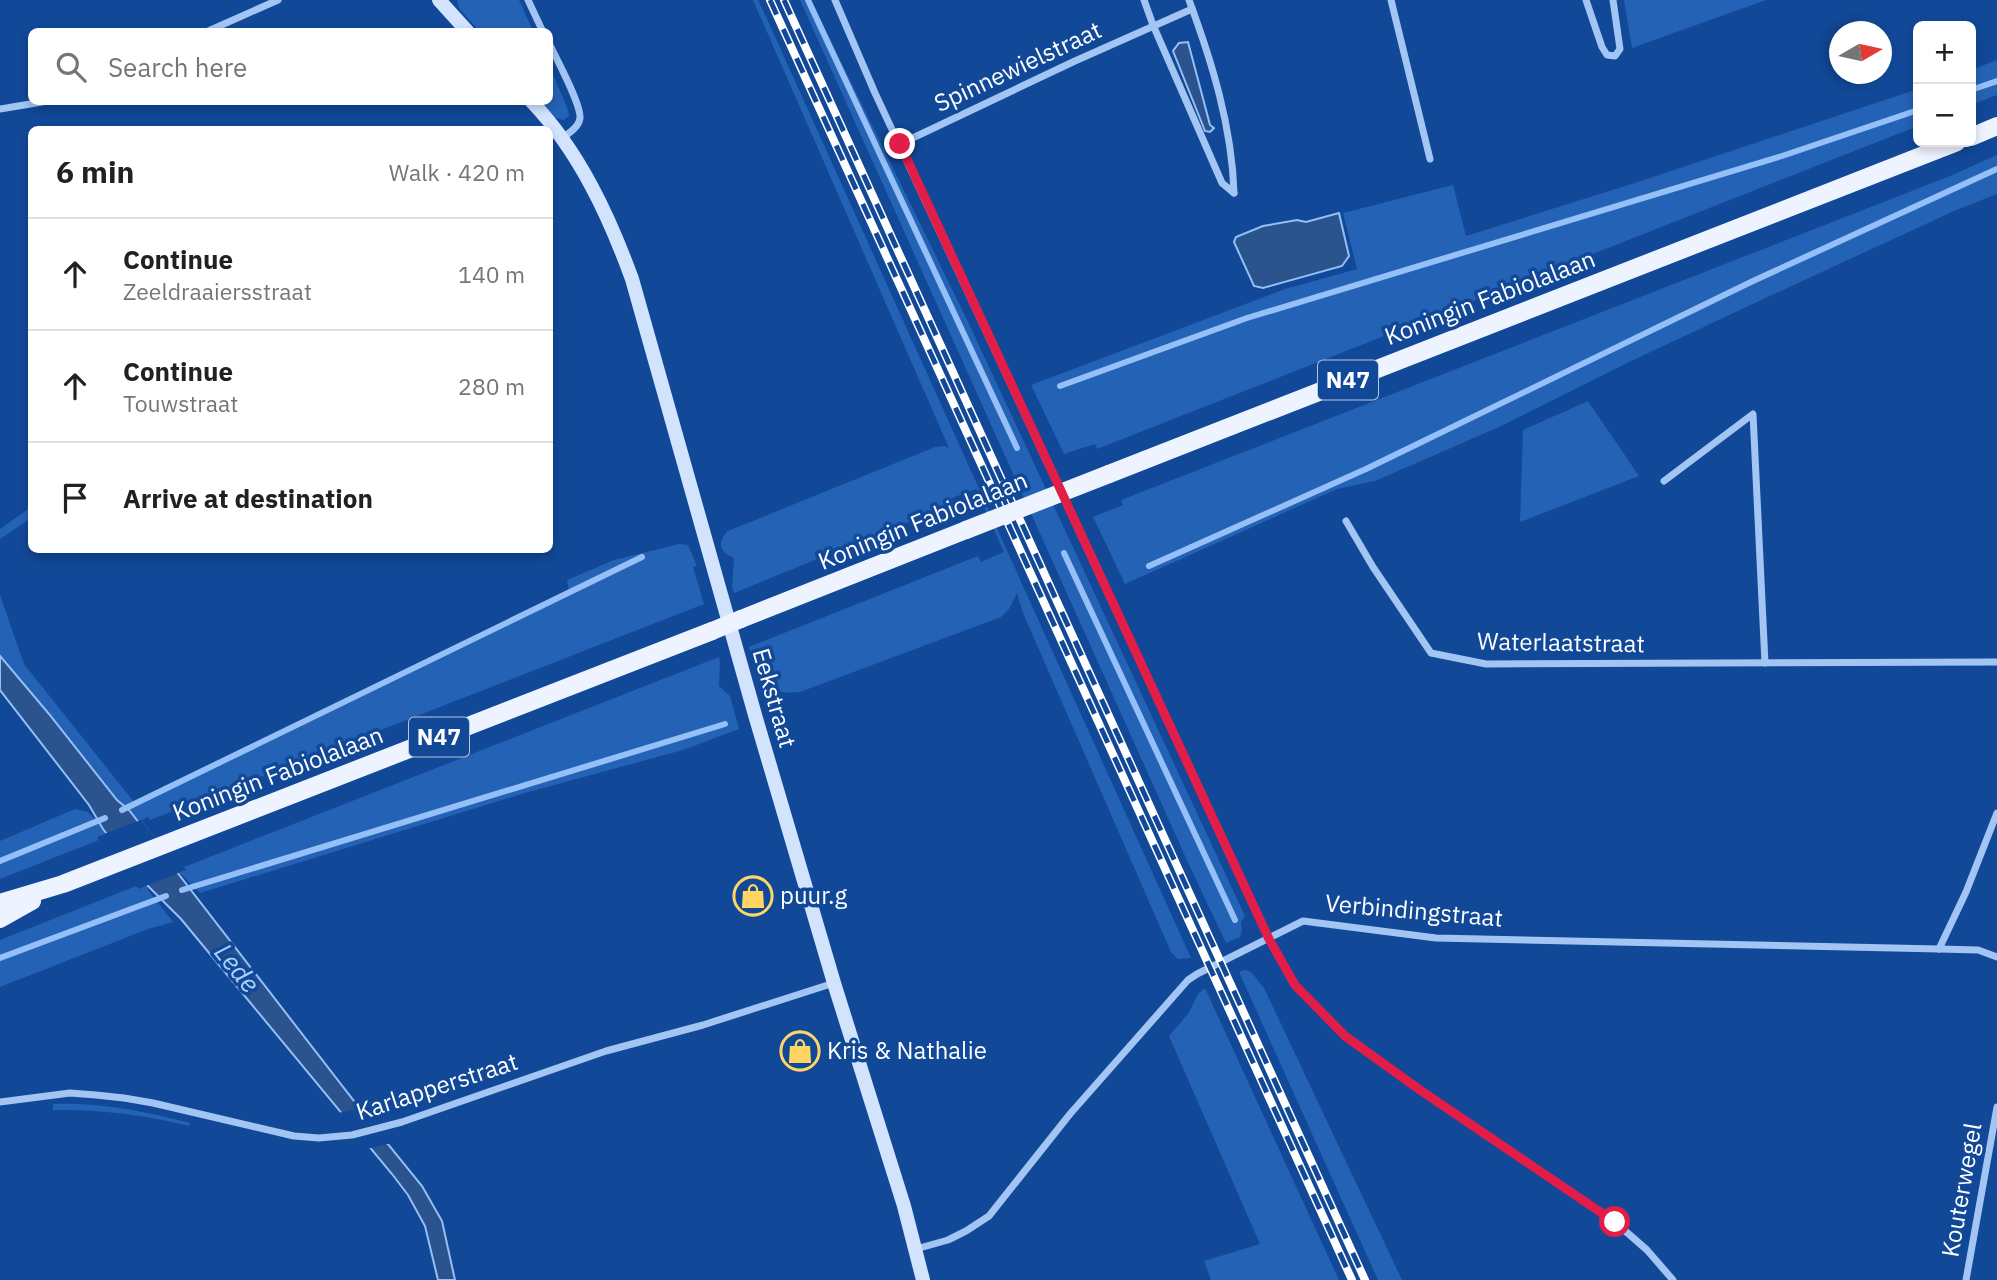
<!DOCTYPE html>
<html lang="en">
<head>
<meta charset="utf-8">
<style>
	:root { --surface:#fff; --page:#f6f6f6; --text:#202124; --muted:#757577; --line:#e0e0e0 }
	body { margin:0; font-family:"IBM Plex Sans",sans-serif; background:var(--page); color:var(--text) }
	.controls { position:absolute; right:21px; top:21px; display:grid; overflow:hidden; border-radius:10px; box-shadow:0 4px 10px #0003 }
	.controls button { width:63px; height:63px; display:grid; place-items:center; padding:0; border:0; border-bottom:2px solid var(--line); background:var(--surface); color:var(--text); font:35px sans-serif }
	.compass { position:absolute; left:1829px; top:21px; width:63px; height:63px; border-radius:50%; background:var(--surface); box-shadow:0 4px 10px #0003; rotate:81deg }
	.stop { position:absolute; width:21px; height:21px; margin:-16px; border:5px solid #e11d48; border-radius:50%; background:#fff }
	.stop.end { background:#e11d48; border-color:#fff; box-shadow:0 2px 7px #0008 }
	.list { margin:0; padding:0; list-style:none }
	h2 { display:flex; justify-content:space-between; align-items:center; height:91px; margin:0; padding:0 28px; font-size:30px }
	h2 small { font-size:23px; font-weight:400; color:var(--muted) }
	.list li { display:grid; grid-template-columns:46px 1fr auto; gap:21px; align-items:center; box-sizing:border-box; height:112px; padding:0 28px; border-top:2px solid var(--line) }
	.list b { display:block; font-size:26px; white-space:nowrap }
	.list p { margin:0; font-size:23px; white-space:nowrap; color:var(--muted) }
	.list em { font-size:23px; font-style:normal; color:var(--muted) }
	.icon { flex:none; width:38px; height:38px; fill:none; stroke:currentColor; stroke-width:2; stroke-linecap:round; stroke-linejoin:round }
	.map { position:relative; flex:none; width:1997px; height:1280px; overflow:hidden }
	.search { position:absolute; background:var(--surface); box-shadow:0 4px 10px #0003; left:28px; top:28px; width:525px; height:77px; display:flex; align-items:center; gap:18px; box-sizing:border-box; padding:0 24px; border-radius:10px; color:var(--muted); font-size:26px }
	.panel { position:absolute; background:var(--surface); box-shadow:0 4px 10px #0003; left:28px; top:126px; width:525px; height:427px; border-radius:10px }
	.map>svg:first-child { display:block }
	.green { fill:#2462b6 }
	.water { fill:#2b538e; stroke:#94bff7; stroke-width:2 }
	.pier { fill:#114897 }
	.lines { fill:none; stroke-linecap:round; stroke-linejoin:round }
	.stream { stroke:#94bff7; stroke-width:6 }
	.street { stroke:#a2c5f3; stroke-width:7 }
	.secondary { stroke:#d1e3fd; stroke-width:14 }
	.primary { stroke:#eef4ff; stroke-width:18 }
	.rail-casing { stroke:#fff; stroke-width:8 }
	.rail { stroke:#114897; stroke-width:5; stroke-dasharray:16; stroke-linecap:butt }
	.primary-bridge { stroke:#eef4ff; stroke-width:18 }
	.route { stroke:#e11d48; stroke-width:9 }
	.labels { text-anchor:middle; stroke-width:7; stroke-linejoin:round; paint-order:stroke }
	.shield { fill:#114897; stroke:#b8c8e0; stroke-width:2 }
	.shield-label { font-size:23px; font-weight:bold; fill:#fff }
	.street-label { font-size:24px; fill:#fff; stroke:#114897 }
	.poi-label { font-size:24px; fill:#fff; stroke:#114897; text-anchor:start }
	.water-label { font-size:26px; font-style:italic; fill:#aecffa; stroke:#114897 }
</style>
</head>
<body>
<div class="map">
<svg width="1997" height="1280" viewBox="0 0 1997 1280">
	<rect width="100%" height="100%" fill="#114897"/>
	<!-- green -->
	<g class="green">
		<polygon points="457,0 519,0 533,31 479,31 459,8"/>
		<path d="M753,0H758L767,19L1191,958L1178,959L1171,952L1023,613L1017,593L1009,609L1001,617L800,692C788,693 780,694 771,686L769,677L772,672L750,650L749,647L978,556L981,562L1004,552L976,489L952,498L953,504L734,593L732,587L734,558C720,552 716,543 728,531L935,447L944,446L949,448Z"/>
		<polygon points="800,0 811,0 969,324 1245,916 1241,922 1242,930 1240,937 1226,943 1190,867"/>
		<polygon points="1624,0 1766,0 1632,48"/>
		<polygon points="1997,60 1997,95 1971,105 1971,70"/>
		<polygon points="550,67 568,110 569,116 564,120 556,118 541,102 550,102"/>
		<polygon points="1918,89 1918,126 1097,449 1095,444 1064,454 1031,385 1285,289 1357,269 1343,213 1453,185 1466,236 1641,181"/>
		<polygon points="1997,155 1997,194 1954,211 1774,294 1625,364 1499,427 1375,481 1337,489 1125,584 1093,517 1123,505 1121,500 1950,176"/>
		<polygon points="1588,401 1639,476 1520,522 1523,430"/>
		<polygon points="31,507 31,520 30,519 0,539 0,529"/>
		<polygon points="679,544 688,545 697,566 693,567 704,604 150,820 148,817 142,820 180,872 186,870 184,867 719,657 720,662 719,686 730,696 739,729 683,750 525,793 200,893 180,873 180,876 129,810 117,800 49,714 0,656 0,595 24,664 134,802 569,590 567,580 614,560"/>
		<polygon points="75,809 88,812 108,833 97,837 99,840 0,879 0,841"/>
		<polygon points="147,885 148,890 173,922 148,929 0,987 0,940 136,886 139,889"/>
		<polygon points="1245,970 1251,972 1264,988 1402,1280 1378,1280 1239,972"/>
		<polygon points="1205,988 1339,1280 1211,1280 1204,1261 1260,1244 1169,1036 1188,1014 1198,994"/>
		<path d="M53,1104C100,1102 144,1111 190,1123L189,1126C145,1115 100,1109 53,1110Z"/>
	</g>
	<!-- water -->
	<g class="water">
		<polygon points="1188,42 1210,125 1214,128 1210,132 1205,131 1173,51 1179,43"/>
		<polygon points="1339,213 1349,256 1342,266 1263,288 1254,286 1234,242 1236,237 1263,226 1297,220 1306,222"/>
		<polygon points="0,656 49,714 117,800 129,810 357,1105 356,1108 385,1143 388,1144 422,1186 442,1221 455,1280 438,1280 425,1226 408,1195 392,1174 181,919 147,885 103,829 89,805 0,690"/>
	</g>
	<!-- pier -->
	<g class="pier">
		<polygon points="141,820 181,872 143,887 104,834"/>
		<polygon points="361,1108 387,1140 392,1143 367,1149 338,1113"/>
	</g>
	<g class="lines">
		<!-- stream -->
		<g class="stream">
			<polyline points="808,0 1017,448"/>
			<polyline points="1971,90 1997,81"/>
			<polyline points="1060,386 1247,318 1782,156 1918,110"/>
			<polyline points="1064,553 1235,920"/>
			<polyline points="1149,566 1366,469 1753,281 1997,169"/>
			<polyline points="122,810 642,557"/>
			<polyline points="0,861 105,818"/>
			<polyline points="182,890 725,724"/>
			<polyline points="0,958 166,896"/>
		</g>
		<!-- street -->
		<g class="street">
			<polyline points="528,0 543,32"/>
			<polyline points="835,0 875,93 1269,939 1295,985 1345,1036 1420,1090 1615,1222 1647,1250 1673,1280"/>
			<polyline points="1144,0 1153,25 1222,183 1234,193"/>
			<path d="M1189,0C1212,62 1232,127 1234,193"/>
			<polyline points="1391,0 1430,159"/>
			<polyline points="1586,0 1602,47 1607,55 1615,56 1620,49 1613,0"/>
			<polyline points="206,32 278,0"/>
			<path d="M550,45C557,60 581,104 580,118C579,127 569,133 562,138"/>
			<polyline points="0,109 42,102"/>
			<polyline points="900,144 1075,61 1192,9"/>
			<polyline points="1664,481 1753,414 1765,663"/>
			<polyline points="1346,521 1373,567 1431,653 1486,664 1997,662"/>
			<polyline points="1939,949 1966,892 1997,813"/>
			<polyline points="0,1102 70,1093 96,1095 124,1098 153,1103 294,1136 319,1138 352,1135 402,1122 606,1051 703,1025 834,983"/>
			<polyline points="916,1249 948,1240 966,1231 989,1216 1070,1114 1188,980 1197,974 1303,921 1436,938 1939,949 1978,950 1997,957"/>
			<polyline points="1966,1280 1997,1107"/>
		</g>
		<!-- secondary -->
		<g class="secondary">
			<polyline points="439,0 468,32"/>
			<path d="M532,102C579,151 609,216 632,279L755,715L834,983L904,1206L923,1280"/>
		</g>
		<!-- primary -->
		<g class="primary">
			<polyline points="1971,137 1997,126"/>
			<polyline points="1109,474 1957,142"/>
			<polyline points="741,619 966,530"/>
			<polyline points="0,903 63,884 712,631"/>
			<polyline points="0,919 32,901"/>
		</g>
		<!-- rail casing -->
		<g class="rail-casing">
			<g id="rail">
				<polyline points="770,0 1352,1280"/>
				<polyline points="784,0 1365,1280"/>
			</g>
		</g>
		<!-- rail -->
		<use href="#rail" class="rail"/>
		<!-- primary-bridge -->
		<g class="primary-bridge">
			<polyline points="966,530 1109,474"/>
			<polyline points="712,631 741,619"/>
		</g>
	</g>
	<g class="lines">
		<!-- route -->
		<polyline class="route" points="900,144 1269,939 1295,985 1345,1036 1420,1090 1615,1222"/>
	</g>
	<!-- icons -->
	<defs>
		<g id="shop-ring" transform="scale(2.0125)"><circle r="9.5" fill="#114897" stroke="#ffd664" stroke-width="1.5"/><path d="M-5-2.5h2.3a2.7 3.5 0 0 1 5.4 0H5L5.5 6h-11ZM-1.5-2.5h3a1.5 2.3 0 0 0-3 0Z" fill="#ffd664"/></g>
	</defs>
	<g fill-rule="evenodd">
		<use href="#shop-ring" x="753" y="896"/>
		<use href="#shop-ring" x="800" y="1051"/>
	</g>
	<g class="labels">
		<!-- shield labels -->
		<g class="shield">
			<rect x="1318" y="360.5" width="60" height="39" rx="5"/>
			<rect x="409" y="717.5" width="60" height="39" rx="5"/>
		</g>
		<g class="shield-label">
			<text x="1348" y="388">N47</text>
			<text x="439" y="745">N47</text>
		</g>
		<!-- street labels -->
		<g class="street-label">
			<text transform="translate(1018 67) rotate(-25)" y="8">Spinnewielstraat</text>
			<text transform="translate(1490 298) rotate(-21)" y="8">Koningin Fabiolalaan</text>
			<text transform="translate(923 521) rotate(-22)" y="8">Koningin Fabiolalaan</text>
			<text transform="translate(1561 643) rotate(1)" y="8">Waterlaatstraat</text>
			<text transform="translate(774 698) rotate(74)" y="8">Eekstraat</text>
			<text transform="translate(278 774) rotate(-21)" y="8">Koningin Fabiolalaan</text>
			<text transform="translate(1414 911) rotate(5)" y="8">Verbindingstraat</text>
			<text transform="translate(437 1087) rotate(-18)" y="8">Karlapperstraat</text>
			<text transform="translate(1962 1190) rotate(-80)" y="8">Kouterwegel</text>
		</g>
		<!-- poi labels -->
		<g class="poi-label">
			<text x="780" y="904">puur.g</text>
			<text x="827" y="1059">Kris &amp; Nathalie</text>
		</g>
		<!-- water labels -->
		<g class="water-label">
			<text transform="translate(237 968) rotate(51)" y="9">Lede</text>
		</g>
	</g>
</svg>
<div class="controls">
<button>+</button>
<button>−</button>
</div>
<svg class="compass" viewBox="-18 -18 36 36"><path d="M0-13l5 13h-10z" fill="#e53935"/><path d="M0 13l5-13h-10z" fill="#757577"/></svg>
<div class="stop" style="left:1615px;top:1222px"></div>
<div class="stop end" style="left:900px;top:144px"></div>
<div class="search"><svg class="icon" aria-label="search" viewBox="0 0 24 24"><circle cx="10" cy="10" r="6"/><path d="M15 15l6 6"/></svg>Search here</div>
<section class="panel">
<h2>6 min<small>Walk · 420 m</small></h2>
<ul class="list">
<li><svg class="icon" aria-label="ahead" viewBox="0 0 24 24"><path d="M12 20V5M6 11l6-6 6 6"/></svg><div><b>Continue</b><p>Zeeldraaiersstraat</p></div><em>140 m</em></li>
<li><svg class="icon" aria-label="ahead" viewBox="0 0 24 24"><path d="M12 20V5M6 11l6-6 6 6"/></svg><div><b>Continue</b><p>Touwstraat</p></div><em>280 m</em></li>
<li><svg class="icon" aria-label="arrive" viewBox="0 0 24 24"><path d="M6 21V4h12l-3 4 3 4H6"/></svg><div><b>Arrive at destination</b></div></li>
</ul>
</section>
</div>
</body>
</html>
